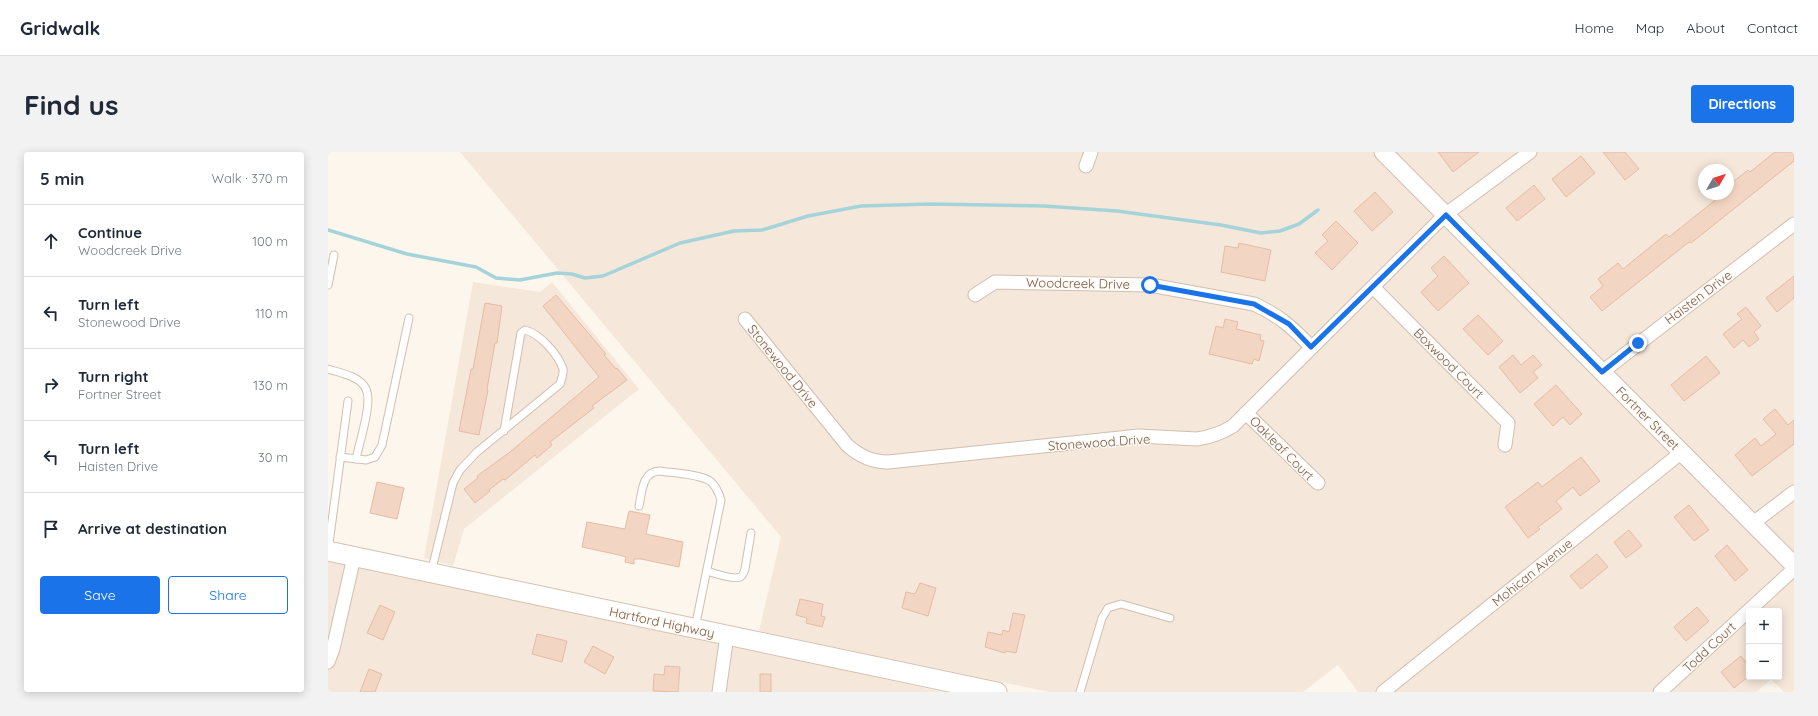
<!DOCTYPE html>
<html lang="en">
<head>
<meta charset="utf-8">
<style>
	:root { --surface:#fff; --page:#f2f2f3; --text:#1f2937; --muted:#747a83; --line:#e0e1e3; --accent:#1a73e8 }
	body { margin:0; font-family:Quicksand,sans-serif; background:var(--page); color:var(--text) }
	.controls { position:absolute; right:12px; bottom:12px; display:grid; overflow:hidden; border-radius:4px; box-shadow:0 2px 10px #0003 }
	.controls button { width:36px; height:36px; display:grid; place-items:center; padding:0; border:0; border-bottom:1px solid var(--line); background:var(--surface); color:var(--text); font:20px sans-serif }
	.compass { position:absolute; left:1370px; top:12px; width:36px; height:36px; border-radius:50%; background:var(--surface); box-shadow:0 2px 10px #0003; rotate:51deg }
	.stop { position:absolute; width:12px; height:12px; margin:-9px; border:3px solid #1a73e8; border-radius:50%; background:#fff }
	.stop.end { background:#1a73e8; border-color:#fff; box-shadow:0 1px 4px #0008 }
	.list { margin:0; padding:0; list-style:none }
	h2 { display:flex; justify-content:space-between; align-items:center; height:52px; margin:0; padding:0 16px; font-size:17px }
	h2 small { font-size:13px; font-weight:400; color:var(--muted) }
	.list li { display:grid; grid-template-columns:26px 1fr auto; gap:12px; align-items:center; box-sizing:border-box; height:72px; padding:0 16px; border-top:1px solid var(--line) }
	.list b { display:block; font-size:15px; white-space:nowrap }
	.list p { margin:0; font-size:13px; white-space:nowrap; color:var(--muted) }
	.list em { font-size:13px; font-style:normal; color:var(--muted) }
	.actions { display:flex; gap:8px; padding:12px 16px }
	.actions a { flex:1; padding:9px 0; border:1px solid var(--accent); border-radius:4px; text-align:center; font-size:14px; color:var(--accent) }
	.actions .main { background:var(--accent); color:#fff }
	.icon { flex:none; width:22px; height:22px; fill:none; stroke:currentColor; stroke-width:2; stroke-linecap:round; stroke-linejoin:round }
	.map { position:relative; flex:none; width:1466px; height:540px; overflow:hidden; border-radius:4px }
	header { display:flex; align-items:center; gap:24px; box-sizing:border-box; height:56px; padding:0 20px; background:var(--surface); border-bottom:1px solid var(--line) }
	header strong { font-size:19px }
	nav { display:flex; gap:22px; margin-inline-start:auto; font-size:14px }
	.intro { display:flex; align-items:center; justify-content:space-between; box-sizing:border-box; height:96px; padding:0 24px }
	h1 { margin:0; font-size:28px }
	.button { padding:10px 18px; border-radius:4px; background:var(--accent); color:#fff; font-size:14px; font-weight:700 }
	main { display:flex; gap:24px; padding:0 24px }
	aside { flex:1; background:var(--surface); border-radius:4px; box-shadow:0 2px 10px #0003 }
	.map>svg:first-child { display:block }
	.residential { fill:#f5e8da; fill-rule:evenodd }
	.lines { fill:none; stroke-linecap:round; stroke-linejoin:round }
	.stream { stroke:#a5d3da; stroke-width:3.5 }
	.building { fill:#f3d5c3; stroke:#e6bba3 }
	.service-casing { stroke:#d1beb0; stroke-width:9 }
	.minor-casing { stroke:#d1beb0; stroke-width:15 }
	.tertiary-casing { stroke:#d1beb0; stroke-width:19 }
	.secondary-casing { stroke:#d6c0b0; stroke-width:21 }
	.service { stroke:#fff; stroke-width:7 }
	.minor { stroke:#fff; stroke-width:13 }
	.tertiary { stroke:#fff; stroke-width:17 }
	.secondary { stroke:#fff; stroke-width:19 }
	.route { stroke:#1a73e8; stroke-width:5 }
	.labels { text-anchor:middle; stroke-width:3; stroke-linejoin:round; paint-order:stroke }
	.street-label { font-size:13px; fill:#7a5c4d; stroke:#fffaf3 }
</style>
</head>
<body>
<header>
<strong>Gridwalk</strong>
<nav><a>Home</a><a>Map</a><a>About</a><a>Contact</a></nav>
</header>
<div class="intro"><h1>Find us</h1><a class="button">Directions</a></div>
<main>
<aside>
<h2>5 min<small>Walk · 370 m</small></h2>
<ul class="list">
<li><svg class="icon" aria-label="ahead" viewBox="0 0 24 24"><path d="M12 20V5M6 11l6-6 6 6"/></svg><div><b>Continue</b><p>Woodcreek Drive</p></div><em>100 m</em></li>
<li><svg class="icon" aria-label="left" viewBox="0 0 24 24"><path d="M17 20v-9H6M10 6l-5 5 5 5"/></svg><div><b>Turn left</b><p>Stonewood Drive</p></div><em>110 m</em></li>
<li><svg class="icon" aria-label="right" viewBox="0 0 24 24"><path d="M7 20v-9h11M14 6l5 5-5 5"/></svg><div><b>Turn right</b><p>Fortner Street</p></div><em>130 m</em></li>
<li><svg class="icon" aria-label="left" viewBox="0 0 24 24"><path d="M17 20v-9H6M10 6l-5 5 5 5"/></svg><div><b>Turn left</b><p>Haisten Drive</p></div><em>30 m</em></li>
<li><svg class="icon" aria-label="arrive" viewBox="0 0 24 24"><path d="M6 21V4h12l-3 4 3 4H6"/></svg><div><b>Arrive at destination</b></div></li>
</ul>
<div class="actions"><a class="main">Save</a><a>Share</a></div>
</aside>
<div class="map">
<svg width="1466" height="540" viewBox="0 0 1466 540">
	<rect width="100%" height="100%" fill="#fdf6ec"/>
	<!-- residential -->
	<g class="residential">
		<path d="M132,0H1049L1466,420V540H1456L1443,527L1428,540H1030L1010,513L975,540H721L431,479L453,385ZM1421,459H1451V525H1421Z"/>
		<path d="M1065,0H1466V403ZM1376,18H1400V42H1376Z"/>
		<polygon points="145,130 212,140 224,130 311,237 136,377 125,414 96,406"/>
		<polygon points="0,409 383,488 614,540 0,540"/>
	</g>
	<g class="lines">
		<!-- stream -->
		<polyline class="stream" points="0,78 79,102 148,115 168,126 192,128 229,121 244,122 257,126 275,124 352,91 406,79 434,78 480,64 533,54 602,52 716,54 789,59 893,73 933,81 952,79 971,72 990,58"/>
	</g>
	<!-- building -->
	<g class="building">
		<polygon points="1110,0 1151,0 1125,20"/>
		<polygon points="1275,0 1297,0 1311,17 1297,28"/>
		<polygon points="1447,0 1466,0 1466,9 1363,91 1361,90 1274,159 1262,145 1275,134 1270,127 1290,111 1295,117 1338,82 1341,85 1395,42 1400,42 1400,34 1420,18 1422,20"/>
		<polygon points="1253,4 1267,21 1238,45 1224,27"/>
		<polygon points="1206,33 1217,47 1189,69 1178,56"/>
		<polygon points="1047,40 1065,60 1044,79 1026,59"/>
		<polygon points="1008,69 1030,91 1004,118 987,101 1000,89 994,83"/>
		<polygon points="911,91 943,98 937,129 893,120 897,94 910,96"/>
		<polygon points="1116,104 1141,131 1110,159 1093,140 1110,124 1103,116"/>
		<polygon points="1466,124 1466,146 1449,160 1438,146"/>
		<polygon points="228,143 278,202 276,203 288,217 289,216 299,228 264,254 266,256 222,290 224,293 209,306 207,303 177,328 175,327 161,338 162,339 147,351 136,337 150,326 149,324 182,300 271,225 215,154"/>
		<polygon points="157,151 174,154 169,191 167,191 159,237 160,238 151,283 131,279 143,217 145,217"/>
		<polygon points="1418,155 1433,174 1426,180 1431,187 1421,195 1415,188 1406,196 1395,182 1414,167 1409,162"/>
		<polygon points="1150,163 1175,189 1160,203 1135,177"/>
		<polygon points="897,167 910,170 908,177 933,183 932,188 936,189 931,209 926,207 924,212 881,202 888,174 895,176"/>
		<polygon points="1185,203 1193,213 1205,203 1214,213 1205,220 1210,226 1192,241 1171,215"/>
		<polygon points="1378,204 1392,221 1356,249 1343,233"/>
		<polygon points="1228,233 1254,262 1242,273 1235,265 1225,274 1206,252"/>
		<polygon points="1447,257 1460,273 1466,268 1466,292 1424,324 1407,303 1427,286 1433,294 1448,282 1435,267"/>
		<polygon points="1253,305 1272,329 1252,344 1245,335 1228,349 1234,357 1210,375 1212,377 1200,386 1177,355 1210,330 1214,335"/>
		<polygon points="49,330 76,336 69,367 42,361"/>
		<polygon points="1361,353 1381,378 1366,389 1346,365"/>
		<polygon points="301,359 322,363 318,382 355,390 351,415 313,407 306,407 306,412 297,410 298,405 291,403 254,395 259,370 297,377"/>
		<polygon points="1301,378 1314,394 1298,406 1286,390"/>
		<polygon points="1399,393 1420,418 1407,429 1387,404"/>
		<polygon points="1269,402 1280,415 1253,437 1242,424"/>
		<polygon points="592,431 608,436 600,464 574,456 578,440 587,442"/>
		<polygon points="472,447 495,452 493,464 497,465 494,475 478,471 479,466 468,463"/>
		<polygon points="52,453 67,460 55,488 39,481"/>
		<polygon points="1369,455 1381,469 1358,489 1346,475"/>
		<polygon points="685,461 697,463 688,501 678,499 677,501 657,495 660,480 674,483 675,478 681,480"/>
		<polygon points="209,482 239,489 234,510 204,502"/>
		<polygon points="265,494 286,505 277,522 256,510"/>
		<polygon points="1413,504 1421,514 1421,524 1406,536 1393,520"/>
		<polygon points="337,514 352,515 350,540 325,539 326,522 336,523"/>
		<polygon points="41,517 54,522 47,540 32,540"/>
		<rect x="432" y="522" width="11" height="18"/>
	</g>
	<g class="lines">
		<!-- service casing -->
		<g class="service-casing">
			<g id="service">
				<polyline points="0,133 6,103"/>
				<path d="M0,217C12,221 32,224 38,237C45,251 31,291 28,307"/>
				<polyline points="12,305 38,308 47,305 54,293 81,166"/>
				<path d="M311,354C314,340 314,320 331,319C345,321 371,322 382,329C388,334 391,341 393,348L367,476"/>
				<polyline points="0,399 20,249"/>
				<path d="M379,419C385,421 406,428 412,425C415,424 416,420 417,417L423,381"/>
				<path d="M103,421L125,331L132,318L149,300L232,232C233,228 236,222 235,217C230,202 212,182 197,178L193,181L176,279"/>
				<polyline points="752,540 774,466 780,456 793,452 842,466"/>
			</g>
		</g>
		<!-- minor casing -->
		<g class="minor-casing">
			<g id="minor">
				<polyline points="758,14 763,0"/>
				<polyline points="1045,135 1180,271 1177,293"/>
				<path d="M647,143L667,130L822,133L926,152C952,164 964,175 983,195"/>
				<path d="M417,167L519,293C531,304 544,310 560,310L792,286L810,284L869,287C883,285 894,281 905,274L1117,63L1202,0"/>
				<polyline points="1274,220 1466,72"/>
				<polyline points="918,261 990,331"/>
				<polyline points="1425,371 1466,340"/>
				<polyline points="0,510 5,497 26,405"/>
				<polyline points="391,540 399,483"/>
				<polyline points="1055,540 1354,300"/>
				<polyline points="1332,540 1466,417"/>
			</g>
		</g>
		<!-- tertiary casing -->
		<g class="tertiary-casing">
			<polyline id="tertiary" points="1055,0 1466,413"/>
		</g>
		<!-- secondary casing -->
		<g class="secondary-casing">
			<polyline id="secondary" points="0,399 669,540"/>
		</g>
		<!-- service -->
		<use href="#service" class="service"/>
		<!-- minor -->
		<use href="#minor" class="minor"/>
		<!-- tertiary -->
		<use href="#tertiary" class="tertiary"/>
		<!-- secondary -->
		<use href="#secondary" class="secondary"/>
	</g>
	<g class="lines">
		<!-- route -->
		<polyline class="route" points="822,133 926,152 961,172 983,195 1118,63 1274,220 1310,191"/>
	</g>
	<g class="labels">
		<!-- street labels -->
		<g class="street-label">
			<text transform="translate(750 131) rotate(1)" y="5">Woodcreek Drive</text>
			<text transform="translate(1370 145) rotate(-37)" y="5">Haisten Drive</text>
			<text transform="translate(1121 211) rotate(45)" y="5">Boxwood Court</text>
			<text transform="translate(455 214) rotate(51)" y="5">Stonewood Drive</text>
			<text transform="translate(1320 266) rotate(45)" y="5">Fortner Street</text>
			<text transform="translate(771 290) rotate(-4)" y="5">Stonewood Drive</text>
			<text transform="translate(954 296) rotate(45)" y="5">Oakleaf Court</text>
			<text transform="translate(1204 420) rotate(-39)" y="5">Mohican Avenue</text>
			<text transform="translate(334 470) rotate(12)" y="5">Hartford Highway</text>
			<text transform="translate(1381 495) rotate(-43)" y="5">Todd Court</text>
		</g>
	</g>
</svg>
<div class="controls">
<button>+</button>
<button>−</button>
</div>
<svg class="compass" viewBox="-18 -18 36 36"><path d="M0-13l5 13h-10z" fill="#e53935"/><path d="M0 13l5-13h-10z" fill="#747a83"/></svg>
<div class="stop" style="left:822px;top:133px"></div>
<div class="stop end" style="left:1310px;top:191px"></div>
</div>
</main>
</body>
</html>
